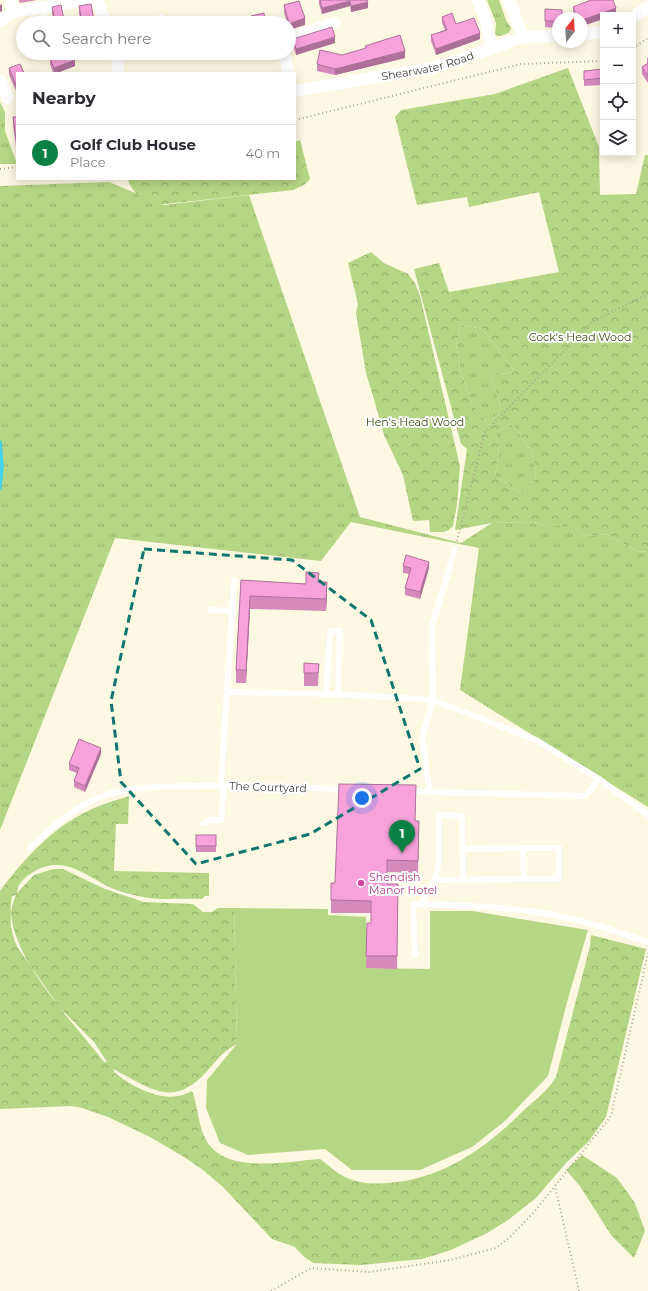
<!DOCTYPE html>
<html lang="en">
<head>
<meta charset="utf-8">
<style>
	:root { --surface:#fff; --page:#f2f2f3; --text:#2b2b33; --muted:#7c7c81; --line:#e1e1e2; --accent:#0b8043 }
	body { margin:0; font-family:Montserrat,sans-serif; background:var(--page); color:var(--text) }
	.controls { position:absolute; right:12px; top:12px; display:grid; overflow:hidden; border-radius:0px; box-shadow:0 2px 10px #0003 }
	.controls button { width:36px; height:36px; display:grid; place-items:center; padding:0; border:0; border-bottom:1px solid var(--line); background:var(--surface); color:var(--text); font:20px sans-serif }
	.compass { position:absolute; left:552px; top:12px; width:36px; height:36px; border-radius:50%; background:var(--surface); box-shadow:0 2px 10px #0003; rotate:17deg }
	.you { position:absolute; left:362px; top:798px; width:14px; height:14px; margin:-10px; border:3px solid #fff; border-radius:50%; background:#1a73e8; box-shadow:0 0 0 6px #1a73e833 }
	.badge { display:grid; place-items:center; width:26px; height:26px; border-radius:50%; background:var(--accent); color:#fff; font-size:13px; font-weight:700 }
	.pin { position:absolute; translate:-50% -33px; filter:drop-shadow(0 1px 2px #0008) }
	.pin::after { content:''; position:absolute; top:21px; width:14px; height:12px; background:inherit; clip-path:polygon(0 0,100% 0,50% 100%) }
	.list { margin:0; padding:0; list-style:none }
	h2 { display:flex; justify-content:space-between; align-items:center; height:52px; margin:0; padding:0 16px; font-size:17px }
	h2 small { font-size:13px; font-weight:400; color:var(--muted) }
	.list li { display:grid; grid-template-columns:26px 1fr auto; gap:12px; align-items:center; box-sizing:border-box; height:56px; padding:0 16px; border-top:1px solid var(--line) }
	.list b { display:block; font-size:15px; white-space:nowrap }
	.list p { margin:0; font-size:13px; white-space:nowrap; color:var(--muted) }
	.list em { font-size:13px; font-style:normal; color:var(--muted) }
	.icon { flex:none; width:22px; height:22px; fill:none; stroke:currentColor; stroke-width:2; stroke-linecap:round; stroke-linejoin:round }
	.map { position:relative; flex:none; width:648px; height:1291px; overflow:hidden }
	.search { position:absolute; background:var(--surface); box-shadow:0 2px 10px #0003; left:16px; top:16px; width:280px; height:44px; display:flex; align-items:center; gap:10px; box-sizing:border-box; padding:0 14px; border-radius:22px; color:var(--muted); font-size:15px }
	.panel { position:absolute; background:var(--surface); box-shadow:0 2px 10px #0003; left:16px; top:72px; width:280px; height:108px; border-radius:0px }
	.map>svg:first-child { display:block }
	.grass { fill:url(#grass-tufts) }
	.forest { fill:url(#forest-crowns); fill-rule:evenodd }
	.garden { fill:#b5d684 }
	.lines { fill:none; stroke-linecap:round; stroke-linejoin:round }
	.stream { stroke:#43d2eb; stroke-width:3.5 }
	.path { stroke:#aba796; stroke-width:2; stroke-dasharray:1 3; stroke-linecap:butt }
	.service { stroke:#fff; stroke-width:6 }
	.minor { stroke:#fff; stroke-width:12 }
	.wall { fill:#d48bbc }
	.shaded-wall { fill:#ad7199 }
	.building { fill:#f7a2db; stroke:#ad7199 }
	.marked { fill:none; stroke:#0f766e; stroke-width:3; stroke-dasharray:8 5; stroke-linejoin:round }
	.hotel-dot { fill:#d1479c; stroke:#fff; stroke-width:1.5 }
	.labels { text-anchor:middle; stroke-width:4; stroke-linejoin:round; paint-order:stroke }
	.street-label { font-size:11px; fill:#3e3c33; stroke:#fff }
	.park-label { font-size:11px; fill:#374d0c; stroke:#fff }
	.hotel-label { font-size:11px; fill:#b23c85; stroke:#fff; text-anchor:start }
</style>
</head>
<body>
<div class="map">
<svg width="648" height="1291" viewBox="0 0 648 1291">
	<defs>
		<pattern id="grass-tufts" width="24" height="20" patternUnits="userSpaceOnUse"><rect width="24" height="20" fill="#b5d684"/><path d="M3 7l-1-3M5 7V3M7 7l1-3M15 17l-1-3M17 17v-4M19 17l1-3" fill="none" stroke="#95af6d"/></pattern>
		<pattern id="forest-crowns" width="20" height="18" patternUnits="userSpaceOnUse"><rect width="20" height="18" fill="#b5d684"/><path d="M2 6a3 3 0 1 1 6 0M12 15a3 3 0 1 1 6 0" fill="none" stroke="#95af6d"/></pattern>
	</defs>
	<rect width="100%" height="100%" fill="#fdf8e1"/>
	<!-- grass -->
	<g class="grass">
		<polygon points="487,0 499,0 506,20 511,28 509,33 500,36 495,35 496,23"/>
		<polygon points="0,102 5,112 5,131 17,164 0,164"/>
		<polygon points="109,182 164,205 249,195 360,517 461,543 492,523 534,522 550,526 571,526 588,536 606,534 637,551 648,552 648,807 460,690 479,548 351,522 321,561 115,538 0,830 0,186"/>
		<polygon points="461,325 483,329 515,372 491,375 501,409 489,425 472,403 460,369 456,344"/>
		<polygon points="513,424 532,453 536,477 524,496 495,475 499,453 496,432"/>
	</g>
	<!-- forest -->
	<g class="forest">
		<path d="M568,68L599,147L600,195L636,194L645,155H648V552L637,551L606,534L588,536L571,526H550L534,522L492,523L455,530L467,449L461,444L414,269L439,263L449,292L559,272L539,192L469,207L467,197L417,205L395,117L401,110L495,94ZM461,325L483,329L515,372L491,375L501,409L489,425L472,403L460,369L456,344ZM513,424L532,453L536,477L524,496L495,475L499,453L496,432Z"/>
		<path d="M300,140L310,179L304,185L293,190L157,205C144,201 131,193 128,179H295V142Z"/>
		<polygon points="371,252 384,263 408,274 415,283 420,296 460,466 457,505 453,526 449,530 443,532 430,532 429,520 413,521 403,475 384,435 373,396 366,373 356,313 358,304 348,263"/>
		<path d="M129,796L128,824H116L114,871L209,873V896H205L202,899C182,898 158,901 138,896C128,894 118,891 109,887C83,873 60,853 30,874C23,879 17,885 17,893L34,875L53,869H63L105,889L144,902L193,904L203,912H212L218,908H234L237,1044C224,1050 217,1060 208,1070C173,1110 151,1088 113,1069L115,1073C130,1085 157,1100 177,1096C182,1096 187,1093 192,1091C198,1106 198,1124 205,1138C223,1176 288,1161 320,1159C330,1166 336,1173 347,1178C363,1185 380,1184 398,1182C447,1175 485,1148 520,1114C532,1102 547,1092 556,1077L590,946L591,935L646,949L606,1117L589,1141L566,1163L536,1198L508,1220L487,1233L451,1250L422,1259L361,1265L313,1263L303,1256L295,1247L272,1239L223,1187L203,1170L184,1157L150,1137L108,1117L82,1108L72,1106L0,1109V891C23,860 52,828 88,811C101,804 115,801 129,796ZM16,895C8,913 9,930 18,948L60,1008L94,1042L107,1062H104C75,1023 0,950 12,896Z"/>
		<polygon points="582,1155 617,1178 635,1203 645,1231 634,1258 611,1235 580,1186 566,1170"/>
	</g>
	<!-- garden -->
	<polygon class="garden" points="234,908 328,909 328,915 366,917 367,968 430,969 430,911 472,911 588,930 569,995 548,1076 505,1121 472,1147 420,1170 352,1170 325,1149 248,1155 220,1143 206,1108 207,1080 237,1044"/>
	<g class="lines">
		<!-- stream -->
		<polyline class="stream" points="0,442 2,466 0,488"/>
		<!-- path -->
		<g class="path">
			<polyline points="633,48 648,38"/>
			<polyline points="295,120 521,64 603,61"/>
			<polyline points="0,169 17,167"/>
			<polyline points="457,541 485,432 592,322 648,294"/>
			<polyline points="271,1291 311,1268 369,1272 450,1260 496,1248 510,1237 535,1211 555,1186"/>
			<polyline points="579,1291 555,1186 611,1116 648,953"/>
		</g>
		<!-- service -->
		<g class="service">
			<polyline points="43,7 46,23"/>
			<polyline points="148,23 162,17"/>
			<polyline points="455,549 432,626 433,700 536,740 599,779 648,815"/>
			<polyline points="210,610 232,611"/>
			<polyline points="227,692 338,694 433,700 422,738 430,792 408,791"/>
			<polyline points="326,694 330,631 340,631 338,694"/>
			<polyline points="221,786 234,580"/>
			<polyline points="430,792 585,796 599,779"/>
			<polyline points="203,823 210,820 221,820 224,786"/>
			<path d="M30,848C48,831 65,815 87,803C118,786 157,787 192,786C243,785 295,788 347,789"/>
			<polyline points="523,848 559,848 559,879 524,879"/>
			<polyline points="435,880 524,879 523,848 463,849"/>
			<polyline points="422,904 436,876 439,859 439,815 462,816 463,880"/>
			<path d="M415,955L413,905L422,904C471,906 520,907 569,918C595,924 622,934 648,942"/>
		</g>
		<!-- minor -->
		<g class="minor">
			<polyline points="10,0 13,12"/>
			<polyline points="97,0 106,23"/>
			<polyline points="478,0 486,22 492,48"/>
			<polyline points="509,0 523,37"/>
			<polyline points="633,17 648,7"/>
			<polyline points="0,21 13,12 88,0"/>
			<polyline points="276,22 276,23"/>
			<polyline points="582,35 603,32"/>
			<polyline points="289,38 335,23"/>
			<polyline points="116,53 119,73"/>
			<polyline points="284,53 289,73"/>
			<polyline points="0,80 8,98"/>
			<path id="s1" d="M295,91L432,68L456,61L523,37L558,36"/>
		</g>
	</g>
	<!-- wall -->
	<g class="wall">
		<polygon points="19,0 37,0 20,3"/>
		<polygon points="319,0 367,0 368,8 351,12 350,6 322,14 319,4"/>
		<polygon points="284,5 305,25 287,23 284,12"/>
		<polygon points="79,6 94,21 94,23 81,23 79,13"/>
		<polygon points="52,7 64,20 64,23 54,23 52,13"/>
		<polygon points="573,7 616,15 582,26 582,18 575,18 573,13"/>
		<polygon points="545,9 558,18 558,28 545,27"/>
		<polygon points="442,17 456,24 480,39 436,55 431,41 431,35 445,30 442,23"/>
		<polygon points="293,39 335,43 296,55 293,45"/>
		<polygon points="365,46 405,58 335,75 317,71 317,64 342,55 365,49"/>
		<polygon points="648,57 648,83 642,74 642,67 647,64 647,58"/>
		<polygon points="50,58 75,66 57,73 53,73 50,64"/>
		<polygon points="9,68 17,73 17,93 9,75"/>
		<polygon points="603,69 603,85 584,86 584,71"/>
		<polygon points="13,117 17,117 17,146 16,147 13,124"/>
		<polygon points="403,566 429,568 420,599 405,595 405,588 409,574 403,573"/>
		<polygon points="241,580 306,584 319,582 327,595 326,611 250,609 246,683 236,683 236,670"/>
		<polygon points="319,664 318,686 304,686 304,673"/>
		<polygon points="101,754 85,792 74,787 74,781 77,773 69,770 69,764"/>
		<polygon points="419,821 418,873 387,872 387,884 398,884 397,969 366,968 367,923 371,923 371,913 331,913 331,883 335,883"/>
		<rect x="196" y="835" width="20" height="17"/>
	</g>
	<!-- shaded-wall -->
	<g class="shaded-wall">
		<polygon points="350,1 350,6 322,14 322,8"/>
		<polygon points="368,2 368,8 351,12 351,6"/>
		<polygon points="2,4 2,11 0,12 0,5"/>
		<polygon points="616,8 616,15 603,15 603,19 582,26 582,20"/>
		<polygon points="305,18 305,25 289,30 289,24"/>
		<polygon points="480,33 480,39 436,55 436,49"/>
		<polygon points="335,37 335,43 296,55 296,49"/>
		<polygon points="405,51 405,58 335,75 335,69"/>
		<polygon points="75,60 75,66 57,73 54,73 54,68"/>
		<polygon points="429,562 429,568 420,599 420,592"/>
		<polygon points="327,582 327,595 326,611 326,599"/>
		<polygon points="250,596 250,609 246,683 246,670"/>
		<polygon points="101,748 101,754 85,792 85,786"/>
	</g>
	<!-- building -->
	<g class="building">
		<polygon points="320,0 367,0 368,2 351,6 350,1 322,8"/>
		<polygon points="591,0 613,0 616,8 582,20 582,18 577,18 573,7"/>
		<polygon points="299,1 305,18 289,24 284,5"/>
		<polygon points="91,4 94,21 82,23 79,6"/>
		<polygon points="61,5 64,20 55,22 52,7"/>
		<polygon points="545,9 562,10 562,18 558,18 558,21 545,21"/>
		<polygon points="264,13 265,23 250,23 252,23 251,16"/>
		<polygon points="452,13 456,24 474,18 480,33 436,49 431,35 447,30 442,17"/>
		<polygon points="332,27 335,37 296,49 293,39"/>
		<polygon points="400,35 405,51 335,69 317,64 320,50 342,55 366,48 365,46"/>
		<polygon points="62,53 72,53 75,60 54,68 50,58"/>
		<polygon points="648,63 648,76 642,67"/>
		<polygon points="20,64 24,73 17,73 17,87 9,68"/>
		<polygon points="603,69 603,78 584,80 584,71"/>
		<polygon points="13,117 17,117 17,140 16,140"/>
		<polygon points="406,555 429,562 420,592 405,588 411,568 403,566"/>
		<polygon points="306,572 319,573 318,582 327,582 326,599 250,596 246,670 236,670 241,580 306,584"/>
		<polygon points="304,663 319,664 318,673 304,673"/>
		<polygon points="79,739 101,748 85,786 74,781 79,768 69,764"/>
		<polygon points="339,784 416,785 415,821 419,821 418,861 387,860 387,884 398,884 397,956 366,956 367,923 371,923 371,901 331,900 331,883 335,883"/>
		<rect x="196" y="835" width="20" height="11"/>
	</g>
	<!-- marked area -->
	<path class="marked" d="M144,549L292,560L371,620L420,769L310,834L196,864L121,782L111,701Z"/>
	<!-- markers -->
	<circle class="hotel-dot" cx="361" cy="883" r="4"/>
	<g class="labels">
		<!-- street labels -->
		<g class="street-label">
			<text dy="4" stroke="none"><textPath href="#s1" startOffset="135">Shearwater Road</textPath></text>
			<text transform="translate(268 787) rotate(2)" y="4">The Courtyard</text>
		</g>
		<!-- park labels -->
		<g class="park-label">
			<text x="580" y="341">Cock's Head Wood</text>
			<text x="415" y="426">Hen's Head Wood</text>
		</g>
		<!-- hotel labels -->
		<g class="hotel-label">
			<text x="369" y="881">Shendish<tspan x="369" dy="13">Manor Hotel</tspan></text>
		</g>
	</g>
</svg>
<div class="controls">
<button>+</button>
<button>−</button>
<button><svg class="icon" aria-label="locate" viewBox="0 0 24 24"><circle cx="12" cy="12" r="6"/><path d="M12 2v4M12 18v4M2 12h4M18 12h4"/></svg></button>
<button><svg class="icon" aria-label="layers" viewBox="0 0 24 24"><path d="M12 4l9 5-9 5-9-5zM3 14l9 5 9-5"/></svg></button>
</div>
<svg class="compass" viewBox="-18 -18 36 36"><path d="M0-13l5 13h-10z" fill="#e53935"/><path d="M0 13l5-13h-10z" fill="#7c7c81"/></svg>
<div class="you"></div>
<div class="pin badge" style="left:402px;top:853px">1</div>
<div class="search"><svg class="icon" aria-label="search" viewBox="0 0 24 24"><circle cx="10" cy="10" r="6"/><path d="M15 15l6 6"/></svg>Search here</div>
<section class="panel">
<h2>Nearby<small></small></h2>
<ul class="list">
<li><span class="badge">1</span><div><b>Golf Club House</b><p>Place</p></div><em>40 m</em></li>
</ul>
</section>
</div>
</body>
</html>
